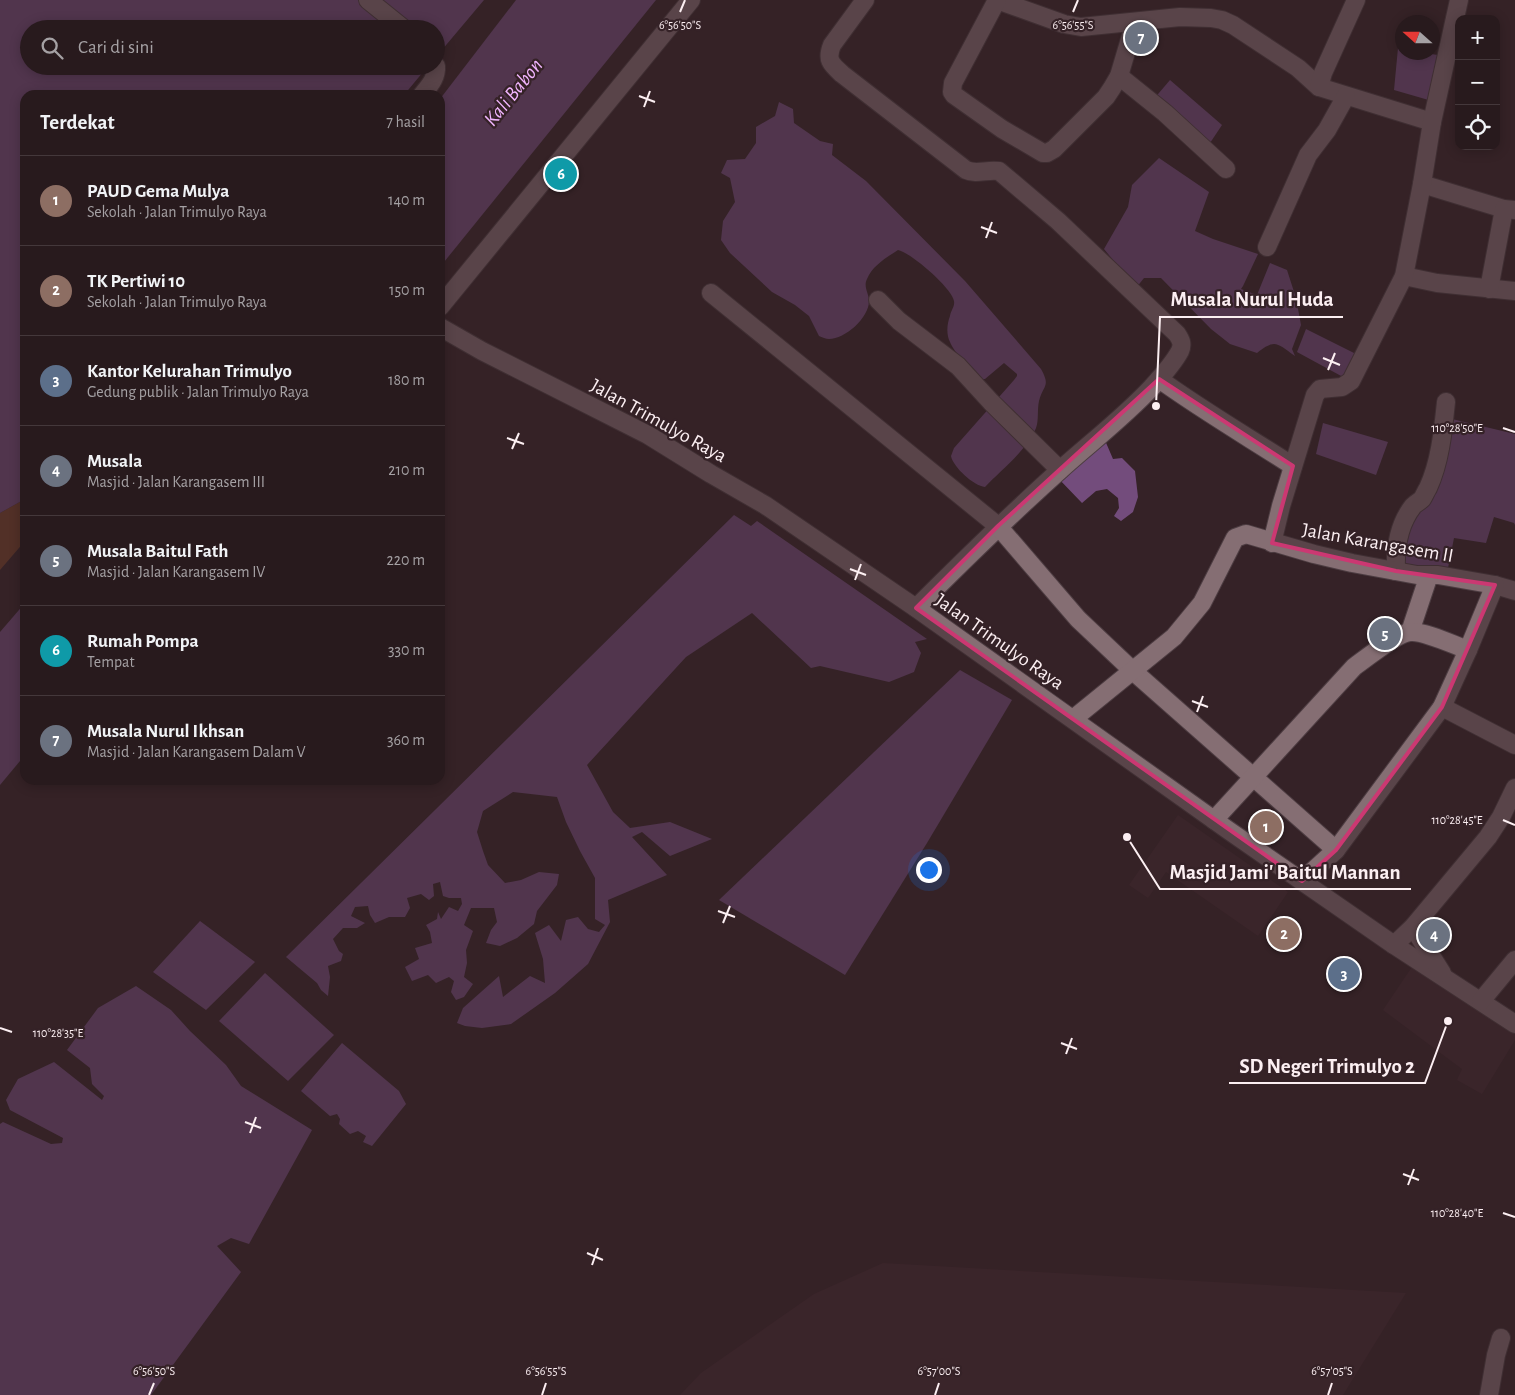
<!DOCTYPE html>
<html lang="id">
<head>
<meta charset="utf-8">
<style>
	:root { --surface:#281a1d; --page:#302326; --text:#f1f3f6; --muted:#a5a1a4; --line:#44383b; --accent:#b45309 }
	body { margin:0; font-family:"Alegreya Sans",sans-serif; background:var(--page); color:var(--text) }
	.controls { position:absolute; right:15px; top:15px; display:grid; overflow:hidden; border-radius:10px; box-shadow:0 2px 12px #0003 }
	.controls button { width:45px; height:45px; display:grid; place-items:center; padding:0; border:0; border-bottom:1px solid var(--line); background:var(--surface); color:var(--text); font:25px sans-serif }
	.compass { position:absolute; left:1395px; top:15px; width:45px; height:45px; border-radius:50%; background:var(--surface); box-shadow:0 2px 12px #0003; rotate:291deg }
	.you { position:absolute; left:928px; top:869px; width:18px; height:18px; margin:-12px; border:4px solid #fff; border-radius:50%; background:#1a73e8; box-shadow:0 0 0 8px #1a73e833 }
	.badge { display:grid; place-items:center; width:32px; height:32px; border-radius:50%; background:var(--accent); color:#fff; font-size:16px; font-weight:700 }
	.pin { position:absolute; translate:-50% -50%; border:2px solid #fff; box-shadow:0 1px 5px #0006 }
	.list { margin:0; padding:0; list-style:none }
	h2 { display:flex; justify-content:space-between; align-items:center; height:65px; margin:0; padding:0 20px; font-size:21px }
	h2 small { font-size:16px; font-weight:400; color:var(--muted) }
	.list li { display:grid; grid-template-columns:32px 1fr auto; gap:15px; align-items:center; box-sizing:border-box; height:90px; padding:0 20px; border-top:1px solid var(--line) }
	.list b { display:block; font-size:19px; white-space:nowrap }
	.list p { margin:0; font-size:16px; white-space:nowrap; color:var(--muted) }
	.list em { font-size:16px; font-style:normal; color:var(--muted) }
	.icon { flex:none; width:28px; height:28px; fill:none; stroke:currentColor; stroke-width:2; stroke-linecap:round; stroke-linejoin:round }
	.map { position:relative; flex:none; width:1515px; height:1395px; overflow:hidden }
	.search { position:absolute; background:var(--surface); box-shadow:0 2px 12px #0003; left:20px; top:20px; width:425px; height:55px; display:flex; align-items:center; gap:12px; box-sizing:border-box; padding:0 18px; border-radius:28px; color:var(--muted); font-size:19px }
	.panel { position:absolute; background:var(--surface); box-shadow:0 2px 12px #0003; left:20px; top:90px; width:425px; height:695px; border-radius:15px }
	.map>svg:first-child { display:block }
	.built { fill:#42282f }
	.green { fill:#764129 }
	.water { fill:#734c7c }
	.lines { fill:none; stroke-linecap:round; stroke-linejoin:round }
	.street-casing { stroke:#4d3d42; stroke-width:20 }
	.street { stroke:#856e73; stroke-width:18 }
	.marked { fill:none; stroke:#cb3872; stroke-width:4; stroke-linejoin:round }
	.ticks { fill:none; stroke:#fceff2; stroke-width:2 }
	.labels { text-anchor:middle; stroke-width:4.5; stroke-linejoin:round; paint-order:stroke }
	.street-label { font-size:20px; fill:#fceff2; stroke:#352227 }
	.water-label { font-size:21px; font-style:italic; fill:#f0b4fd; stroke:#352227 }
	.ticks-label { font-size:12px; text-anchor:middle; fill:#fceff2; stroke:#352227; stroke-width:4.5; stroke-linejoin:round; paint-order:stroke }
	.leader { fill:none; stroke:#fceff2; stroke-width:2 }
	.callout-dot { fill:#fceff2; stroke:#352227; stroke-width:2 }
	.callout-label { font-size:21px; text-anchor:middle; font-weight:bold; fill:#fceff2; stroke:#352227; stroke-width:4.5; stroke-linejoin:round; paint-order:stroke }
</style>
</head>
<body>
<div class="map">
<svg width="1515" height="1395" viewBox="0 0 1515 1395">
	<rect width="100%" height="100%" fill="#352227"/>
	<!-- built -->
	<g class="built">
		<polygon points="1178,815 1288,892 1258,936 1166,872 1148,898 1129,885"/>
		<polygon points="1412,967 1515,1032 1515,1040 1482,1094 1457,1080 1462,1069 1383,1010"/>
		<polygon points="883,1263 1406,1293 1343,1395 680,1395 701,1373 814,1294"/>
	</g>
	<!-- green -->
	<polygon class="green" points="25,499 25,541 0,570 0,513"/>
	<!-- water -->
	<g class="water">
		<polygon points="0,0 484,0 436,57 436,29 29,29 29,66 428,66 404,95 25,95 25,499 0,513"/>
		<polygon points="516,0 656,0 440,267 440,99"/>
		<polygon points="1398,48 1402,49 1402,52 1424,53 1445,56 1432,101 1394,90"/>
		<polygon points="1170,80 1222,125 1208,146 1153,100"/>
		<path d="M779,102L793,109L794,123L820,141L833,144L832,155L866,181L965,281L1041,369C1051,387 1043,385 1039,401C1037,410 1039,420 1036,428C1027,450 1001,470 985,487C974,486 953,467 951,456L954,448L1014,380L1017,376V374L1004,363L985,379H981L977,376C969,368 954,352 950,342C946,334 947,324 950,316C951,310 955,307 954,301C952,288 910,252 898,250C887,257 872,266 867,279C863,287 869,293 869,301C869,318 845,339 829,339C826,339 822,337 819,336L809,316L795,305L772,292L730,253L721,240L723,221L735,202L730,178L721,173L727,160L745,159L756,143V127L775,116Z"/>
		<path d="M1159,158L1209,192L1195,231L1213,239L1258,254L1243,286L1241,289L1257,295L1270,263L1287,270L1296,298L1301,325L1292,349L1295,356C1277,344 1276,338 1257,353L1230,344L1211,329L1161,278H1144L1136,288L1104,249L1128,207L1132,185Z"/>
		<polygon points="1306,329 1358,355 1343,377 1297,352"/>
		<polygon points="1452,419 1515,434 1515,525 1514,523 1494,517 1486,543 1454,538 1447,573 1405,565 1402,551"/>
		<polygon points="1323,423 1388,442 1376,475 1316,454"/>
		<polygon points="1104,438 1113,459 1122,458 1135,471 1138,497 1133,512 1121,521 1114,516 1119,508 1118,498 1107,489 1096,491 1082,503 1057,477"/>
		<polygon points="734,515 751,526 757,521 927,639 915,642 921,653 914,672 889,682 820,666 811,668 752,613 686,657 587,765 613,812 630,828 670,822 712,839 670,856 642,832 632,837 667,875 608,900 610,922 588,964 555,993 511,1024 482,1028 465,1026 457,1023 463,1008 499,976 503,997 530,976 545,983 543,959 535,933 549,925 561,941 566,920 578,917 588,929 599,932 605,925 595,919 595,878 580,851 566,822 557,797 513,792 483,811 477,832 483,851 488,865 505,883 521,880 539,872 559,874 557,885 537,911 534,924 517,938 500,946 486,943 491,930 497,922 494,908 471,908 464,925 473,931 466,950 467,963 464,977 473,984 464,997 456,1000 451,992 454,981 449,977 436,983 428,975 412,981 405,967 419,959 415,948 432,943 430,932 426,925 437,919 438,912 441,919 449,907 458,911 462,904 461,898 449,898 443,896 440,882 433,884 434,896 429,900 421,894 407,898 410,908 405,917 389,917 375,923 370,915 368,906 355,907 351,916 365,923 357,928 343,928 333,939 339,951 343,954 341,961 328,966 330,977 328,996 321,990 317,983 286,957"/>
		<polygon points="25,603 25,755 0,785 0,632"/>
		<polygon points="960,670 1012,700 927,843 845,975 719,900"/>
		<polygon points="200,921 255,962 206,1010 153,972"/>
		<polygon points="265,973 334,1035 288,1081 219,1021"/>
		<polygon points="136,986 171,1010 190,1031 226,1065 241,1086 312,1130 249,1244 231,1238 217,1246 241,1272 151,1395 0,1395 0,1124 3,1122 51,1144 62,1143 63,1138 10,1110 6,1100 18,1079 54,1062 102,1100 104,1096 92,1084 90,1068 67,1050 98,1008"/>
		<polygon points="342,1043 399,1091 406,1104 372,1146 363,1142 366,1136 358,1131 350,1134 339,1124 340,1119 337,1114 330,1116 301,1091"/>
	</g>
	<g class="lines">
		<!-- street casing -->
		<g class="street-casing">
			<g id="street">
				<polyline points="368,0 404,29"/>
				<path d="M865,0L832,45C826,60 831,64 842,74L966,170C977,175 987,169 999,171L1058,221L1177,334C1181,340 1183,344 1180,351C1173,364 1162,376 1152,387C1123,418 1090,443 1059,471C1010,515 963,561 916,608"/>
				<polyline points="997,0 1064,24 1081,27 1180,17 1211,18 1222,20 1233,25 1298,68 1319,87 1432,122"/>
				<polyline points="997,0 953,83 952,92 954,95 1002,129 1043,153 1047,153 1054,149 1106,97 1112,88 1119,76 1135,22"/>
				<polyline points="1119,76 1165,113 1226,169"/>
				<polyline points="1319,87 1323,73 1356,0"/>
				<path d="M422,95C429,86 437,78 436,66"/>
				<polyline points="1422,184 1504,209 1515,210"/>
				<polyline points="1267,247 1308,155 1327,130 1346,96"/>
				<polyline points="1404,276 1437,283 1515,291"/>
				<polyline points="1489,289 1504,209"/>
				<polyline points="711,293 998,526 1078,619 1133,671 1336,850 1302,881"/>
				<polyline points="878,300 899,321 958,366 991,402 1060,470"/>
				<polyline points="440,307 691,0"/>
				<polyline points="440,327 482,351 648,435 711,474 765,505 916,608 1228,830 1394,945 1515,1024"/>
				<path d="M1159,379C1202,410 1248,437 1293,466"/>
				<polyline points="1272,543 1281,506 1315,395 1320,389 1342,387 1351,381 1404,276 1422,184 1432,122 1459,0"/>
				<path d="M1396,571C1395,549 1399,524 1413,506C1416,503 1420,501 1422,499C1424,496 1426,491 1428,488C1440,462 1443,431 1446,402"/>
				<polyline points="1410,632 1429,575"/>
				<polyline points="1442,707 1515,745"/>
				<polyline points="1073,719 1174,637 1202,603 1235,538 1246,534 1314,554 1352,563 1417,575 1438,575 1495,585 1515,591"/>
				<path d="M1214,820L1354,667C1365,659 1399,632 1411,632C1424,631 1454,645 1468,650"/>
				<polyline points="1336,850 1442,707 1468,650 1495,585"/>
				<polyline points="1413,927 1442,973"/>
				<polyline points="1394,945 1413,927 1488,837 1501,817 1515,788"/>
				<polyline points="1481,1001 1515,960"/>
				<polyline points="1489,1395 1496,1355 1501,1338"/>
			</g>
		</g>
		<!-- street -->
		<use href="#street" class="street"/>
	</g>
	<!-- marked area -->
	<path d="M0 0H1515V1395H0ZM1159,379L1293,466L1272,543L1396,571L1495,585L1442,707L1336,850L1302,881L916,608L998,526Z" fill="#352227" fill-opacity=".55" fill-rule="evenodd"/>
	<path class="marked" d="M1159,379L1293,466L1272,543L1396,571L1495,585L1442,707L1336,850L1302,881L916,608L998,526Z"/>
	<!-- ticks -->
	<path class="ticks" d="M680,12L685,0M1073,12L1078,0M639,96L655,102M644,107L650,91M981,227L997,233M986,238L992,222M1323,358L1340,365M1328,370L1335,353M1503,428L1515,432M507,438L524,444M512,449L519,433M850,569L866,575M855,580L861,564M1192,701L1208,707M1197,712L1203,696M1503,820L1515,825M718,911L735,917M723,923L730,906M0,1028L12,1032M1061,1043L1077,1049M1066,1054L1072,1038M245,1122L261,1128M250,1133L256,1117M1403,1174L1419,1180M1408,1185L1414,1169M1503,1213L1515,1217M587,1253L603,1260M592,1265L598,1248M149,1395L154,1383M542,1395L546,1383M935,1395L939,1383M1328,1395L1332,1383"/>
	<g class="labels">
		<!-- street labels -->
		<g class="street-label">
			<text transform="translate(659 420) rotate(29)" y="7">Jalan Trimulyo Raya</text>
			<text transform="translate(1378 542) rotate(10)" y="7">Jalan Karangasem II</text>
			<text transform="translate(1000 641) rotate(35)" y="7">Jalan Trimulyo Raya</text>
		</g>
		<!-- water labels -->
		<g class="water-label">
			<text transform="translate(513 92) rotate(-51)" y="7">Kali Babon</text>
		</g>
	</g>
	<g class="ticks-label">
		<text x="680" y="29">6°56'50"S</text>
		<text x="1073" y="29">6°56'55"S</text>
		<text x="1457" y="432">110°28'50"E</text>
		<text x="1457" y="824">110°28'45"E</text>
		<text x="58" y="1037">110°28'35"E</text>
		<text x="1457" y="1217">110°28'40"E</text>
		<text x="154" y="1375">6°56'50"S</text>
		<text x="546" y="1375">6°56'55"S</text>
		<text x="939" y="1375">6°57'00"S</text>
		<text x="1332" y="1375">6°57'05"S</text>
	</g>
	<!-- callouts -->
	<path class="leader" d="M1156 406L1160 317H1343M1127 837L1160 889H1411M1448 1021L1425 1083H1229"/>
	<g class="callout-dot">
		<circle cx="1156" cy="406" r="5"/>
		<circle cx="1127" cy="837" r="5"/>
		<circle cx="1448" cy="1021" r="5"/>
	</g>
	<g class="callout-label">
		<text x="1252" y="306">Musala Nurul Huda</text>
		<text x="1285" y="879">Masjid Jami' Baitul Mannan</text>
		<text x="1327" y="1073">SD Negeri Trimulyo 2</text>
	</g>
</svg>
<div class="controls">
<button>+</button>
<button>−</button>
<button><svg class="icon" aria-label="locate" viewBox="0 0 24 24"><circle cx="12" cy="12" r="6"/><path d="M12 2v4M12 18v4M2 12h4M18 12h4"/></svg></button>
</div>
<svg class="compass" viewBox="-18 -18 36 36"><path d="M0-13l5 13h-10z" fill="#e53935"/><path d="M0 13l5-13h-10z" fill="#a5a1a4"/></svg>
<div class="you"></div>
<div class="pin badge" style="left:1266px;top:827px;background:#8d6e63">1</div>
<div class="pin badge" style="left:1284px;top:934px;background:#8d6e63">2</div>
<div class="pin badge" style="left:1344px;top:974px;background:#5c6f8a">3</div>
<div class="pin badge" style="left:1434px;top:935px;background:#6b7280">4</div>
<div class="pin badge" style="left:1385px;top:634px;background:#6b7280">5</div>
<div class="pin badge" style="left:561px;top:174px;background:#0f9aa8">6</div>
<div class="pin badge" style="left:1141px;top:38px;background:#6b7280">7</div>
<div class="search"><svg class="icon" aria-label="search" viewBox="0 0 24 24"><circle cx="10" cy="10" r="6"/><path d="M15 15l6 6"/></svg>Cari di sini</div>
<section class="panel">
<h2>Terdekat<small>7 hasil</small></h2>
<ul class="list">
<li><span class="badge" style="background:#8d6e63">1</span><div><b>PAUD Gema Mulya</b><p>Sekolah · Jalan Trimulyo Raya</p></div><em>140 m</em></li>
<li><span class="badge" style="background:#8d6e63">2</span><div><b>TK Pertiwi 10</b><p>Sekolah · Jalan Trimulyo Raya</p></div><em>150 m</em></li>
<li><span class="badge" style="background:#5c6f8a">3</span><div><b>Kantor Kelurahan Trimulyo</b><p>Gedung publik · Jalan Trimulyo Raya</p></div><em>180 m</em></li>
<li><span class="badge" style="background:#6b7280">4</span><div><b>Musala</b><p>Masjid · Jalan Karangasem III</p></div><em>210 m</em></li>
<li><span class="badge" style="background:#6b7280">5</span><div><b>Musala Baitul Fath</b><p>Masjid · Jalan Karangasem IV</p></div><em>220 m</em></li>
<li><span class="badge" style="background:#0f9aa8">6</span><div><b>Rumah Pompa</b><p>Tempat</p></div><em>330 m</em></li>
<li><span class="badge" style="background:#6b7280">7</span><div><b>Musala Nurul Ikhsan</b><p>Masjid · Jalan Karangasem Dalam V</p></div><em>360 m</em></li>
</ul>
</section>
</div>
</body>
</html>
